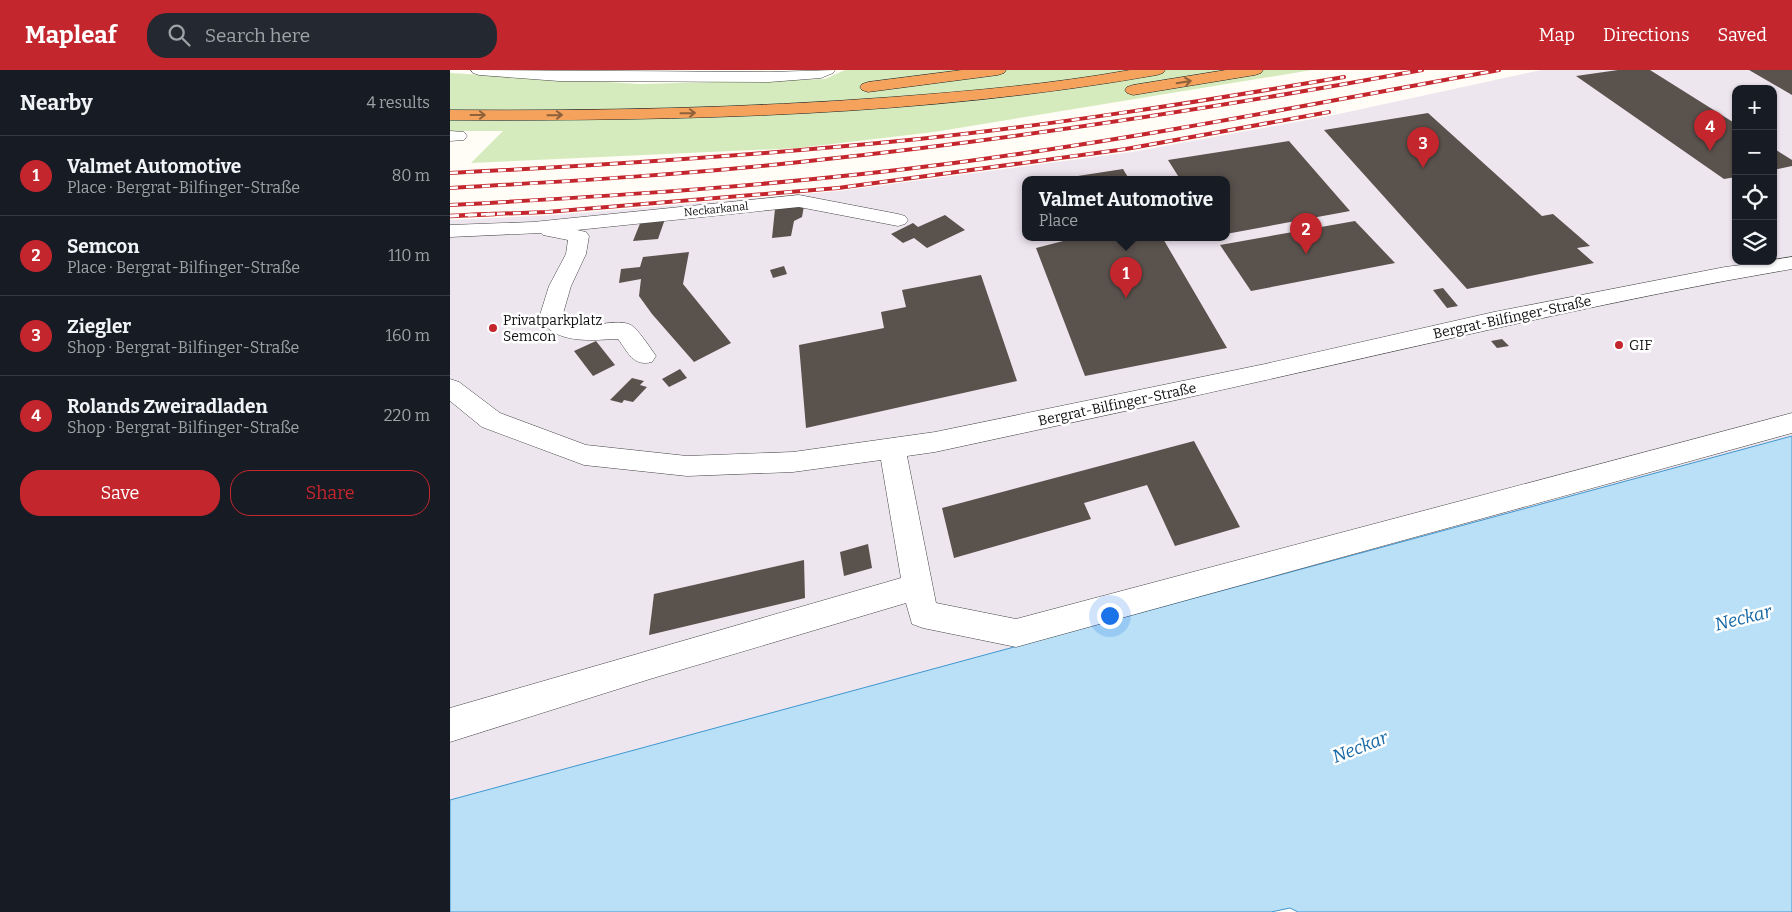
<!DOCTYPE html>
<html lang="en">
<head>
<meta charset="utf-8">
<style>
	:root { --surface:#171b24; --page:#242831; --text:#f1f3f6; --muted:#9ea1a6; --line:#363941; --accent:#c4262e }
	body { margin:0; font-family:Bitter,serif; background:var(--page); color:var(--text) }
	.controls { position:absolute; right:15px; top:15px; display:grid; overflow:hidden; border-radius:10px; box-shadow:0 1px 4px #0004 }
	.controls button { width:45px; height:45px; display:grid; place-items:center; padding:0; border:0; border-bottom:1px solid var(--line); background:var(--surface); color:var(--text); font:25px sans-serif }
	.you { position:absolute; left:659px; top:545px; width:18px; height:18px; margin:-12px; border:4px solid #fff; border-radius:50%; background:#1a73e8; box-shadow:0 0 0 8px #1a73e833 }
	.badge { display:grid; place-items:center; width:32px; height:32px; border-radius:50%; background:var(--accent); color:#fff; font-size:16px; font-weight:700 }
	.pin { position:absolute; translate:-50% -41px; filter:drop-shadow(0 1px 2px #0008) }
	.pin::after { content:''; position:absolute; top:26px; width:18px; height:15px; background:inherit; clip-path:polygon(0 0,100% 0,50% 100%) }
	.popup { position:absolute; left:572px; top:106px; width:208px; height:65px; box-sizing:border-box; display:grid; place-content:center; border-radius:10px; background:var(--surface); filter:drop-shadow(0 1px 4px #0005); font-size:16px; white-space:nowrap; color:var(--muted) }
	.popup b { font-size:19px; color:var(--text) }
	.popup::after { content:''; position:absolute; left:50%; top:100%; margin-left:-10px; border:10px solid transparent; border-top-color:var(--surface) }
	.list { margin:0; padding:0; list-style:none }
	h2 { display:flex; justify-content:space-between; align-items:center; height:65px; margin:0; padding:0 20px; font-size:21px }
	h2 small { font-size:16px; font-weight:400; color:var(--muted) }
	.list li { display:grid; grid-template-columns:32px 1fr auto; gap:15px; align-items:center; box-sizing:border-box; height:80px; padding:0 20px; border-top:1px solid var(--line) }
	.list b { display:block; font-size:19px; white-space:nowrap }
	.list p { margin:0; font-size:16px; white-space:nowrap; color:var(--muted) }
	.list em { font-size:16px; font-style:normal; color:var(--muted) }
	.actions { display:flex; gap:10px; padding:15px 20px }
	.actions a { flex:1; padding:11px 0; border:1px solid var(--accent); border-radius:20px; text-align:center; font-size:18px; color:var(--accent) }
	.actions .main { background:var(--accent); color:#fff }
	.icon { flex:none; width:28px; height:28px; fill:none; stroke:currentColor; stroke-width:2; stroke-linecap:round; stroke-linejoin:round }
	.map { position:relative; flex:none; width:1342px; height:842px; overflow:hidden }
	header { display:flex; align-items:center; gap:30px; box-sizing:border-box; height:70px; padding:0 25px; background:var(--accent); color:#fff }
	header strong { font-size:24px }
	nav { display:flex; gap:28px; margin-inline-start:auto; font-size:18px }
	.search { width:350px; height:45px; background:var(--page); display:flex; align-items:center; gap:12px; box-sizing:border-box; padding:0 18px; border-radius:20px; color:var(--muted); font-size:19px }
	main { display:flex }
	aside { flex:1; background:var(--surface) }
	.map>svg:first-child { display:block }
	.industrial { fill:#eee6ef; fill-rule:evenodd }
	.green { fill:#d5ebbd }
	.water { fill:#b9e0f7; stroke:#3f96cf }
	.building { fill:#5a524d }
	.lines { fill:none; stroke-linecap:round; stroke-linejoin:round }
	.minor-casing { stroke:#444; stroke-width:1 }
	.highway-casing { stroke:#222; stroke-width:1 }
	.minor { fill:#fff; fill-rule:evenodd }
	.highway { fill:#f5a25d; fill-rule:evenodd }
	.rail-far1-casing { stroke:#c4262e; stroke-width:4 }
	.rail-casing { stroke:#c4262e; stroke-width:4.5 }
	.rail-far1 { stroke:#fff; stroke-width:2.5; stroke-dasharray:8; stroke-linecap:butt }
	.rail { stroke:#fff; stroke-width:3; stroke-dasharray:9; stroke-linecap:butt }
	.oneway { stroke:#8e613b }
	.poi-dot { fill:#c4262e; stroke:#fff; stroke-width:2 }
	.labels { text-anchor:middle; stroke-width:5; stroke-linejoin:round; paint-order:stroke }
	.far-street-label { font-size:11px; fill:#111; stroke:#fff }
	.street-label { font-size:14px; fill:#111; stroke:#fff }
	.poi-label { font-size:14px; fill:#111; stroke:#fff; text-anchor:start }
	.near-water-label { font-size:18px; font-style:italic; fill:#1768a6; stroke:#fff }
</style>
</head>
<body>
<header>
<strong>Mapleaf</strong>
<div class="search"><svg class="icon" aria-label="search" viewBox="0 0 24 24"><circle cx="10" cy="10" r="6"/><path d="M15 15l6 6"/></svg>Search here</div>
<nav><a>Map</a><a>Directions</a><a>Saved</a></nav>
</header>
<main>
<aside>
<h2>Nearby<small>4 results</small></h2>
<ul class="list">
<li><span class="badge">1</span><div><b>Valmet Automotive</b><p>Place · Bergrat-Bilfinger-Straße</p></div><em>80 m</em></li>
<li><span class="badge">2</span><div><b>Semcon</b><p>Place · Bergrat-Bilfinger-Straße</p></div><em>110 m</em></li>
<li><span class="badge">3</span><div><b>Ziegler</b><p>Shop · Bergrat-Bilfinger-Straße</p></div><em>160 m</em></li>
<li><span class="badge">4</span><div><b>Rolands Zweiradladen</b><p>Shop · Bergrat-Bilfinger-Straße</p></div><em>220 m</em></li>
</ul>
<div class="actions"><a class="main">Save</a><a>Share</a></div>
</aside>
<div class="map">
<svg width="1342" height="842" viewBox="0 0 1342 842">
	<rect width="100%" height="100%" fill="#fffdf5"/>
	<!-- industrial -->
	<path class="industrial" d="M1091,0H1342V366L0,730V150L105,145L389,121L682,82L884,45ZM1286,19H1323V191H1286ZM576,109H776V167H576Z"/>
	<!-- green -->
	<polygon class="green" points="395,0 862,0 484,62 348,78 21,93 53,61 0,61 0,3 190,14 375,9"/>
	<!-- water -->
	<polygon class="water" points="1342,366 1342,842 848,842 840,838 821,842 0,842 0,730"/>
	<!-- building -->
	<g class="building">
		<polygon points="1168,0 1200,0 1286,54 1286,107 1274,109 1126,6"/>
		<polygon points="1299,0 1342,0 1342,25"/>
		<polygon points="978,43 1092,146 1103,144 1140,176 1127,178 1144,193 1017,219 874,60"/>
		<polygon points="839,71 900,141 776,164 776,109 730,109 718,90"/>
		<polygon points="1323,78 1342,90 1342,96 1323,100"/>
		<polygon points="673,99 679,109 615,109 615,108"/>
		<polygon points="354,136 352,147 344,151 341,166 322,168 325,139"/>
		<polygon points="495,145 515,160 477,178 464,168 453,173 441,164 463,153 468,157"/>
		<polygon points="215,149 208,169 183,171 191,151"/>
		<polygon points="905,151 945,193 801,221 770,175"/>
		<polygon points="620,167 712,167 777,278 635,306 586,178 621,169"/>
		<polygon points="239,182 233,214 281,273 244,292 202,244 189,226 191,209 169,213 171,199 190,197 193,187"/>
		<polygon points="334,196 337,204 323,208 320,200"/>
		<polygon points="531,205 567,311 356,358 349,275 434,258 431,242 456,237 452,220"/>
		<polygon points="993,218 1008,236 997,238 983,220"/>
		<polygon points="1052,269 1059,276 1047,278 1041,271"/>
		<polygon points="146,271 165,295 143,306 124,281"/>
		<polygon points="230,299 237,308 219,317 212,309"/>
		<polygon points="182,308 194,311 190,315 197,317 183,332 174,330 172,333 160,330"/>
		<polygon points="744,371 790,457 725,476 697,415 634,433 641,449 504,488 492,438"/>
		<polygon points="418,474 422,498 394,506 390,482"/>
		<polygon points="354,490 355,528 199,565 204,524"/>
	</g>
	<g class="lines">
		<!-- minor casing -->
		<g class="minor-casing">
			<g id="minor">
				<polygon points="21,0 319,2 385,0 383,3 371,8 319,12 109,11 29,5 23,3"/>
				<polygon points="0,61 14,62 17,66 14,70 0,71"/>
				<path d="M349,125L448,144L455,146L458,150L455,154L448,156L349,137L127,160L136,162L139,166L136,184L121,216L112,247C131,265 163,246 181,255C188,259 201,279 206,286L202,292C183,297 178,282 168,269C140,270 106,275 89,248L99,216L116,184L118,170L93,165L91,163L0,167V155L83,152Z"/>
				<path d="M1342,187V199C1165,229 991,271 816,310C706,335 595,358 485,382L457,386L486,533L566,549L1342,343V363L566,577L473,558L462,554L456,533L200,609L0,672V638L451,508L431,390L343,402L237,406L134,395L32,357L0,331V309L9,312L50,343L136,375L237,386L343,382L485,362L815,294L1044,242L1275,197L1323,191V190Z"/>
			</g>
		</g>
		<!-- highway casing -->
		<g class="highway-casing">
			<g id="highway">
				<polygon points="512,0 556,0 554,3 548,5 418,22 412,20 410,17 412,14 418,12"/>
				<path d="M680,0H715L713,3L707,5C474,46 236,51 0,50V40C148,41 296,38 443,27C522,21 602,14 680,0Z"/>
				<polygon points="776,0 813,0 811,3 805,5 683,25 677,23 675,20 677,17 683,15"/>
			</g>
		</g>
		<!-- minor -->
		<use href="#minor" class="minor"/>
		<!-- highway -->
		<use href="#highway" class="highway"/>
		<!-- rail-far1 casing -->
		<g class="rail-far1-casing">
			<g id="rail-far1">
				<path d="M0,103C157,95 313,85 469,69C611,54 753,31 894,7"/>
				<path d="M0,118C123,111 246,104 368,90C571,68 772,37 972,0"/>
				<path d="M0,135C168,126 337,115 504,93C686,69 868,33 1049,0"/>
				<polyline points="15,145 97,142 388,118 676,79 879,42"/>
			</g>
		</g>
		<!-- rail casing -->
		<g class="rail-casing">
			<polyline id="rail" points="0,146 45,144"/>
		</g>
		<!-- rail-far1 -->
		<use href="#rail-far1" class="rail-far1"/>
		<!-- rail -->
		<use href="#rail" class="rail"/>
	</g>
	<!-- one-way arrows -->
	<defs><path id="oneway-shaft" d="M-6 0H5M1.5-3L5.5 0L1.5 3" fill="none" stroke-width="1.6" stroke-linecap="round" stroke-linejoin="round" transform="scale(1.25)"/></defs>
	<g class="oneway">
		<use href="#oneway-shaft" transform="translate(734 12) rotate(-10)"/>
		<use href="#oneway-shaft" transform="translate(238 43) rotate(-1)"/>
		<use href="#oneway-shaft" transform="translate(28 45)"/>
		<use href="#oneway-shaft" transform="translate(105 45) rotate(-1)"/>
	</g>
	<!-- markers -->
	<g class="poi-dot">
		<circle cx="43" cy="258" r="5"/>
		<circle cx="1169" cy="275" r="5"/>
	</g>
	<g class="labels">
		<!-- far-street labels -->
		<g class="far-street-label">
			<text transform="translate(266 139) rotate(-6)" y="4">Neckarkanal</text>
		</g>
		<!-- street labels -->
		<g class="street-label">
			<text transform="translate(1062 247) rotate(-12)" y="5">Bergrat-Bilfinger-Straße</text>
			<text transform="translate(667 334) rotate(-12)" y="5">Bergrat-Bilfinger-Straße</text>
		</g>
		<!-- poi labels -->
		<g class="poi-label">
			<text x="53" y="255">Privatparkplatz<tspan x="53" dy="16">Semcon</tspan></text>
			<text x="1179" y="280">GIF</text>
		</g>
		<!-- near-water labels -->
		<g class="near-water-label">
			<text transform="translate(1293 548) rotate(-14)" y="6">Neckar</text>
			<text transform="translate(910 677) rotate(-21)" y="6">Neckar</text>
		</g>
	</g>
</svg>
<div class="controls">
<button>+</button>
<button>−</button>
<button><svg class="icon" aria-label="locate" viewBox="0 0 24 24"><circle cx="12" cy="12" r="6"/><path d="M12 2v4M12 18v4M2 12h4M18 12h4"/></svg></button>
<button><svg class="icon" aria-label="layers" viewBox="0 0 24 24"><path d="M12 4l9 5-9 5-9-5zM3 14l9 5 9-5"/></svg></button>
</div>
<div class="you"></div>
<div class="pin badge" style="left:676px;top:228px">1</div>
<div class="popup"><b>Valmet Automotive</b>Place</div>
<div class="pin badge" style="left:856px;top:184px">2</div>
<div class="pin badge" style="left:973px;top:98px">3</div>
<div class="pin badge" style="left:1260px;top:81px">4</div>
</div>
</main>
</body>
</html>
